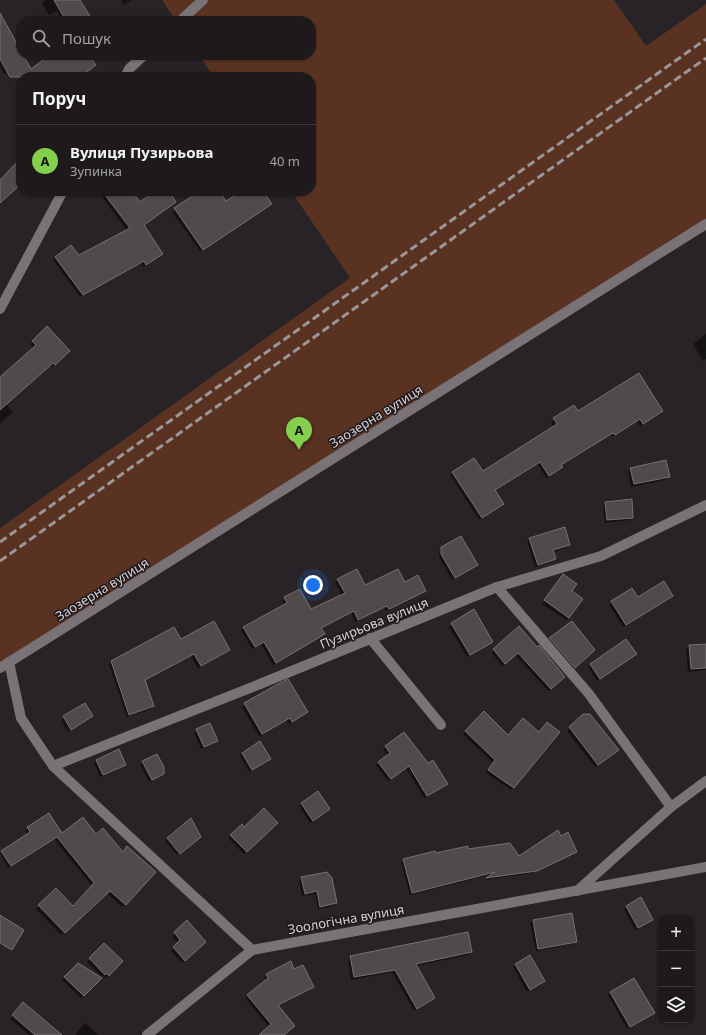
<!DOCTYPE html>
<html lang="uk">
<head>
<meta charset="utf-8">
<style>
	:root { --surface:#1e1a1c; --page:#2b2729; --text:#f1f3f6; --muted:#a1a1a3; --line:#3c383b; --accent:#84d04e }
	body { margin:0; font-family:"Noto Sans",sans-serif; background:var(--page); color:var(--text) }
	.controls { position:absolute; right:12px; bottom:12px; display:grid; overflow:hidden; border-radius:8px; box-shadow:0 1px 3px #0004 }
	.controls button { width:36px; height:36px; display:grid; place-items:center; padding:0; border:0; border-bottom:1px solid var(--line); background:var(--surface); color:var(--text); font:20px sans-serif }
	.you { position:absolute; left:313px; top:585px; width:14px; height:14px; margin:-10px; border:3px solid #fff; border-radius:50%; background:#1a73e8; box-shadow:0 0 0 6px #1a73e833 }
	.badge { display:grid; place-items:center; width:26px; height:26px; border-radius:50%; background:var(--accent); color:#111; font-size:13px; font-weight:700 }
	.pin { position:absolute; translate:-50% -33px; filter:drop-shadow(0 1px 2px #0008) }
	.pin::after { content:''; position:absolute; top:21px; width:14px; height:12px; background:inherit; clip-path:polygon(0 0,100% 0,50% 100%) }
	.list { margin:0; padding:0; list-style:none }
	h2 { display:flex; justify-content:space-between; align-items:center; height:52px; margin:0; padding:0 16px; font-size:17px }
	h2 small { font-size:13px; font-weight:400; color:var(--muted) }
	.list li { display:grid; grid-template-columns:26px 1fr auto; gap:12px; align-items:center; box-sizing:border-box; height:72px; padding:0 16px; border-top:1px solid var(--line) }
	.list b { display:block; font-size:15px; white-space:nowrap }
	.list p { margin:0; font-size:13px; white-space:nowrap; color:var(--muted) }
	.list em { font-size:13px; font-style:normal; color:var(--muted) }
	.icon { flex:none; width:22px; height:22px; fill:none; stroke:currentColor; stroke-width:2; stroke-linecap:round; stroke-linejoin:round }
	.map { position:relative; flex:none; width:706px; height:1035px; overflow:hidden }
	.search { position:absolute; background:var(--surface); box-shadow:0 1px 3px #0004; left:16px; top:16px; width:300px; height:44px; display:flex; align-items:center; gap:10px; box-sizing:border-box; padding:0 14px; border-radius:16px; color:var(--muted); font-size:15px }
	.panel { position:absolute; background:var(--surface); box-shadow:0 1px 3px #0004; left:16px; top:72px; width:300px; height:124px; border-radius:16px }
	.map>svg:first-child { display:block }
	.green { fill:#593222 }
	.shadow { fill:#0007 }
	.building { fill:#514a4b; stroke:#787071 }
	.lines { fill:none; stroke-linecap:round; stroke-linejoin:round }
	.minor { stroke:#797276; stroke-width:10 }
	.rail { stroke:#9b9799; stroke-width:3; stroke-dasharray:8 4; stroke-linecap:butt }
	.labels { text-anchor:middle; stroke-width:3; stroke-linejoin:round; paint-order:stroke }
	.street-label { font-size:13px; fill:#d5d1d3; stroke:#1f191d }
</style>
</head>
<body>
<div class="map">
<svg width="706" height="1035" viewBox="0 0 706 1035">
	<rect width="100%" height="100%" fill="#282326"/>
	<!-- green -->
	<polygon class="green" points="162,0 614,0 646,46 706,4 706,224 0,668 0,528 350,278 291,191 311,191 311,77 214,77 199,55 311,55 311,21 176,21"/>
	<!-- shadow -->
	<g class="shadow">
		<polygon points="45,0 79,0 92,21 62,21 57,11 49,15 42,3"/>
		<polygon points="121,0 132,0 124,5"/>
		<polygon points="0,39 22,55 23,64 4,74 0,66"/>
		<polygon points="98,191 131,191 140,203 157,191 168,191 143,225 159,257 143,267 141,263 102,284 101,281 80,297 53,260 55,258 79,257 127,231"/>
		<polygon points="202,191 218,191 226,202 243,191 262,191 268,206 200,251 172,212"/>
		<polygon points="47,328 69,351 52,367 50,365 6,404 13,412 0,423 0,390 34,348 30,344"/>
		<polygon points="706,334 706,359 703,361 693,344"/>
		<polygon points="662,411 640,426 637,421 612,437 610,435 561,466 562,467 559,470 546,478 537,463 494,491 503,504 479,520 450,475 453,473 482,472 554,427 551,422 554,419"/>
		<polygon points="630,469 669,477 666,480 631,487 628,471"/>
		<polygon points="606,503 632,518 630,520 605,523 603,506"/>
		<polygon points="530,539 569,545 566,548 553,552 555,559 552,561 535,567 527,541"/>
		<polygon points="442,548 476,565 452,580 439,557 439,551"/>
		<polygon points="560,578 570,592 569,618 566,620 542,604"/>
		<polygon points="338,580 365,587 425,590 386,611 384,608 355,622 351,613 321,628 321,636 273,665 261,644 252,649 241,630 244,627 285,605 282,601 285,598 310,610 342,596 335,583"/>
		<polygon points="632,589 638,599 669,598 623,627 609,605"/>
		<polygon points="474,611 492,641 467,657 449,627"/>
		<polygon points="519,628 564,677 548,691 515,655 502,666 491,652"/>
		<polygon points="550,638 593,650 572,670 547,641"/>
		<polygon points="626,640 633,656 597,681 588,667"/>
		<polygon points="180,641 226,652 198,668 191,656 144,681 153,706 150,709 127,717 109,664 112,661"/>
		<polygon points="706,645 706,670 688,672 686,649 689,646"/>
		<polygon points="84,704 92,716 68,732 61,720"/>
		<polygon points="245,704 307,712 289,724 287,720 259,736 242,707"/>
		<polygon points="484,713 513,787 511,790 486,773 493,763 463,734"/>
		<polygon points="584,715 615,752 595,767 567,731"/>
		<polygon points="210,724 217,741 201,749 194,733"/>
		<polygon points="386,747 427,764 446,784 424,798 406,768 388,781 376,765 388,756 383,749"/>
		<polygon points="242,753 267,761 249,772 240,756"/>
		<polygon points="156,755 163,773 149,782 140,765"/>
		<polygon points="96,760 125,765 100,777 94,763"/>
		<polygon points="318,793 326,812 310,823 299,806"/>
		<polygon points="276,823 244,854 228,838 242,826 244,828"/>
		<polygon points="28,828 62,835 96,835 155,872 122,907 107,893 61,935 36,909 56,890 72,907 92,886 54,839 8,868 0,853 28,835 25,831"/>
		<polygon points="560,837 576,852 533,873 485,880 493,874 410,895 401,863 404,860 468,850 519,858"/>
		<polygon points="168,839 197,840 177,855 165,841"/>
		<polygon points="302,878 336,903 333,906 318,909 315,894 302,896 299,881"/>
		<polygon points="626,907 652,920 635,930 624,909"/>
		<polygon points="571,914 576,941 573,944 536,951 530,923 533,921"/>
		<polygon points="187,922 202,945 182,963 171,951 178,943 172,936"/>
		<polygon points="104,945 121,961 106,978 103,975 102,977 87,962"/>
		<polygon points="471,952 468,955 416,966 434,998 414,1011 392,972 351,980 348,960 351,957"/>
		<polygon points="78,964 100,979 81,998 62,980"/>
		<polygon points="515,964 544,981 527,992 513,967"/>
		<polygon points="294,970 313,987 277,1005 283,1035 264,1035 269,1027 245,998 266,981 264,978 267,975"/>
		<polygon points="610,993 653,1013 627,1029 608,995"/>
		<polygon points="21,1006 61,1035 29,1035 10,1019"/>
		<polygon points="85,1023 99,1035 75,1035"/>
	</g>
	<!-- building -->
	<g class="building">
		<polygon points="54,0 80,0 93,21 66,21"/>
		<polygon points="0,13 21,51 21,55 23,55 31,69 50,55 89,55 96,65 80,77 10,77 0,59"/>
		<polygon points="21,158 21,184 0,203 0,180"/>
		<polygon points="102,191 132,191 140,202 155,191 169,191 176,202 144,225 163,254 146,265 144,261 83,295 55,257 71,245 79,255 130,228"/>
		<polygon points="200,191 219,191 226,201 241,191 263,191 272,204 203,250 174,208"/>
		<polygon points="47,326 70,351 55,365 53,363 0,410 0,377 36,345 32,341"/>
		<polygon points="639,373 663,411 643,424 640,419 615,435 613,433 561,465 563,467 549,476 540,462 495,490 504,504 482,518 452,472 474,458 483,471 557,424 553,418 574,405 578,411"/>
		<polygon points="666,460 670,477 634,484 630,468"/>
		<polygon points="632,499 633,518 607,520 605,502"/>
		<polygon points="565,527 570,545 553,550 556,559 538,565 529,538"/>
		<polygon points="461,536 478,565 455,578 441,554 441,547"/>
		<polygon points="357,569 365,585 398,569 405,582 418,575 426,591 389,609 387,606 358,620 354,611 321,628 325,634 276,663 264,642 255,647 243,627 287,603 284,597 300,589 311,609 345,593 337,579"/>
		<polygon points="563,574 577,584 572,591 583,599 569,618 544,600"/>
		<polygon points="664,581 673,596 626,625 611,601 632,588 638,597"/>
		<polygon points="474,609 493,642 470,655 451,623"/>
		<polygon points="214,621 230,650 201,666 194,654 145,680 154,706 129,715 111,661 174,627 181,639"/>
		<polygon points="572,621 595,650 575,668 549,638"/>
		<polygon points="519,626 537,647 539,645 565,677 551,689 518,653 505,664 493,649"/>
		<polygon points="626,639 637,654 600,679 590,664"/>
		<polygon points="706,644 706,668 691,669 689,645"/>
		<polygon points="288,679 308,712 292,722 290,718 262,734 244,703 276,685"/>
		<polygon points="85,703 93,716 71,730 63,716"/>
		<polygon points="484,711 508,735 523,718 539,732 547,722 560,732 514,788 488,770 495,760 465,731"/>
		<polygon points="583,714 590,714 619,750 598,765 569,727"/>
		<polygon points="210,723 218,741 204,747 196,729"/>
		<polygon points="404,732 428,763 433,760 448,784 427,796 409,766 391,779 378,762 390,753 385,746"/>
		<polygon points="260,741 271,759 252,770 242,753"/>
		<polygon points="119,749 126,765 103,775 96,760"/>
		<polygon points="157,754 164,767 164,774 152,780 142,761"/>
		<polygon points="318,791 330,809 313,821 301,803"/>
		<polygon points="264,808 278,823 247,852 230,835 242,824 244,827"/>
		<polygon points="49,813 62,833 83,817 96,834 103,828 123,852 127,846 156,872 126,905 110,891 65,933 38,905 56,888 73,906 94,883 57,837 11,866 1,851 30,832 27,827"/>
		<polygon points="191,818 201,837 180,854 167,838"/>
		<polygon points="558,830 561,836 568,832 577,852 537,871 486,878 495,872 412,893 403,859 435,851 436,853 468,846 468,849 510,843 519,856"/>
		<polygon points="327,872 332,878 337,903 320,907 317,891 305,894 301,877"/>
		<polygon points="641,897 653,920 638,928 626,906"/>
		<polygon points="572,913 577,942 538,949 533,920"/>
		<polygon points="0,915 24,930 12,950 0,943"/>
		<polygon points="187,920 206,942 185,961 173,947 180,940 174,932"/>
		<polygon points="468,932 472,952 416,964 435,998 417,1009 395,970 354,977 350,956"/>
		<polygon points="104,943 123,961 109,976 106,973 105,975 89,958"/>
		<polygon points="530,955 545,981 530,990 515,964"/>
		<polygon points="291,961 294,969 303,965 314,987 278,1005 295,1026 284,1035 259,1035 271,1024 247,995 268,978 266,974"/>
		<polygon points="78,963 102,978 84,996 64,977"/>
		<polygon points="634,978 655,1013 630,1027 610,992"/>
		<polygon points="23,1002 62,1035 35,1035 12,1015"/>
	</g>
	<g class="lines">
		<!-- minor -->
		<g class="minor">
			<polyline points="180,21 203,0"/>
			<polyline points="125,77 129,69 144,55"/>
			<polyline points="0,309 63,191"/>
			<polyline points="497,587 589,694 671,807"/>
			<polyline points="370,638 441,725"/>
			<polyline points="9,662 21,718 53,766 252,950"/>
			<polyline points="0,668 706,224"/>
			<polyline points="53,766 260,684 497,587 601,556 706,505"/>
			<polyline points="577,891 671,807 706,781"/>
			<polyline points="147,1035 252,950 706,867"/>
		</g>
		<!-- rail -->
		<g class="rail">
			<polyline points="0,542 706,39"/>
			<polyline points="0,561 706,58"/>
		</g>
	</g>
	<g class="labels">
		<!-- street labels -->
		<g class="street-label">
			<text transform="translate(376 416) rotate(-32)" y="5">Заозерна вулиця</text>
			<text transform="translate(102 589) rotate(-32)" y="5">Заозерна вулиця</text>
			<text transform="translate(374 623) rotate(-22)" y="5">Пузирьова вулиця</text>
			<text transform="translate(346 919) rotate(-10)" y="5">Зоологічна вулиця</text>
		</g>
	</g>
</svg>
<div class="controls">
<button>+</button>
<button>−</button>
<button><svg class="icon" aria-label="layers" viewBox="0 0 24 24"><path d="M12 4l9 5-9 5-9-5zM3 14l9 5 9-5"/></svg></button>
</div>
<div class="you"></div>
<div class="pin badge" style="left:299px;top:450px">A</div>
<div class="search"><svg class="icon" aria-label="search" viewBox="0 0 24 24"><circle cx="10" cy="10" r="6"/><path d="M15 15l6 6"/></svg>Пошук</div>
<section class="panel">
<h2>Поруч<small></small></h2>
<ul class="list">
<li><span class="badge">A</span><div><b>Вулиця Пузирьова</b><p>Зупинка</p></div><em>40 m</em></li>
</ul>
</section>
</div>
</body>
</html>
